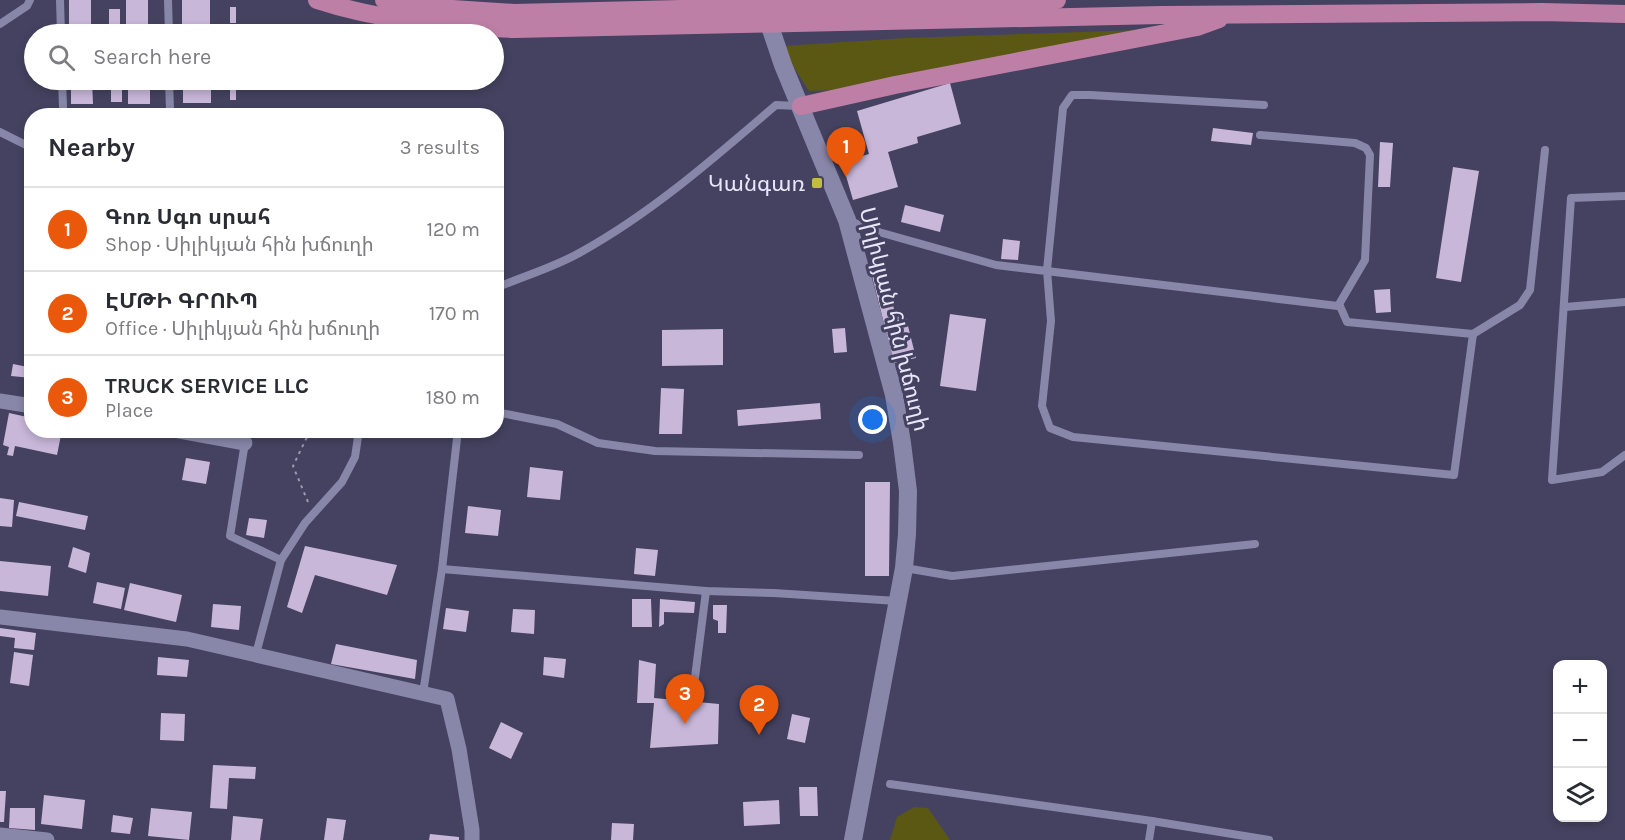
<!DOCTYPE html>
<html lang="en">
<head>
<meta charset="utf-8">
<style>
	:root { --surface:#fff; --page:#f2f2f3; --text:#2b2b33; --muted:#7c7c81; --line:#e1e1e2; --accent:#ea580c }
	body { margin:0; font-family:Karla,"Noto Sans Armenian",sans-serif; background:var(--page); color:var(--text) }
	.controls { position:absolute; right:18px; bottom:18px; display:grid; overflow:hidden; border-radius:12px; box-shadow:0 3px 9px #0003 }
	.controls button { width:54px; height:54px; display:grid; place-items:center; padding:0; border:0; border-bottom:2px solid var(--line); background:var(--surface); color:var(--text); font:30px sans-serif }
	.you { position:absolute; left:873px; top:420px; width:21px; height:21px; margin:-15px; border:4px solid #fff; border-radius:50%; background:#1a73e8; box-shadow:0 0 0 9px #1a73e833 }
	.badge { display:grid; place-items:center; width:39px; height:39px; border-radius:50%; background:var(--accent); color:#fff; font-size:20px; font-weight:700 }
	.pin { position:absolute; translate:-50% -50px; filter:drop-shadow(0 2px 3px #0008) }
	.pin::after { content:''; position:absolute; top:32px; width:21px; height:18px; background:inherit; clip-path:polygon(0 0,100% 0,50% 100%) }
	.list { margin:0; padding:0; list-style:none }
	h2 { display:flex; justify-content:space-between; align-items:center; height:78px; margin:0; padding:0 24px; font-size:26px }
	h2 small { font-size:20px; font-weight:400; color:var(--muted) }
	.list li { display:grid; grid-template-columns:39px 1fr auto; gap:18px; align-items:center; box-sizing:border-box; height:84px; padding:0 24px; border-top:2px solid var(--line) }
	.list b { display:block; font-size:22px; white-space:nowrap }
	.list p { margin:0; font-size:20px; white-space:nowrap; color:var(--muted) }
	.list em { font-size:20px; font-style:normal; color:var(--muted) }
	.icon { flex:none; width:33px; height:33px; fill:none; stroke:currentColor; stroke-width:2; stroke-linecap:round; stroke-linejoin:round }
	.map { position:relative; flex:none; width:1625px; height:840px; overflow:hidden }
	.search { position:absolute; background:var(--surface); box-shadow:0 3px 9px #0003; left:24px; top:24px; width:480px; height:66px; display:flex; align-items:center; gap:15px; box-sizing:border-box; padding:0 21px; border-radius:33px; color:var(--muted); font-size:22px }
	.panel { position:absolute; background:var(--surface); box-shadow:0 3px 9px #0003; left:24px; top:108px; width:480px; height:330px; border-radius:24px }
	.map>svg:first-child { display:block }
	.green { fill:#5a5813 }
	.building { fill:#c8b7d9 }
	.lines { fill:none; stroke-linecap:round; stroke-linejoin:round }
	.path { stroke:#9b9ab2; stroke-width:2; stroke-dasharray:3 4.5; stroke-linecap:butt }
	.service { stroke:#8987a9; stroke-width:8 }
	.minor { stroke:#8987a9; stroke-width:15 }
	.tertiary { stroke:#8987a9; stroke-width:18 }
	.trunk { stroke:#be7fa6; stroke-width:18 }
	.poi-dot { fill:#c2bd3f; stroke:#444260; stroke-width:2 }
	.labels { text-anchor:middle; stroke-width:6; stroke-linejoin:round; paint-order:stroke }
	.poi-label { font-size:22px; fill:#e8e7fa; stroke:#444260; text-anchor:end }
	.street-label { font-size:22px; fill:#e8e7fa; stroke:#444260 }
</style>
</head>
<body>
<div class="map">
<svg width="1625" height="840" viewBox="0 0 1625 840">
	<rect width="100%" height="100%" fill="#444260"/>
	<!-- green -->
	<g class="green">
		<polygon points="1139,30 837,90 809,91 791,63 785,46 905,38"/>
		<polygon points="914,807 928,808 950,840 890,840 897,817"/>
	</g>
	<!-- building -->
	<g class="building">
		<rect x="69" y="0" width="22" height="27"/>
		<rect x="126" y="0" width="22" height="27"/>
		<rect x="182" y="0" width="28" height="27"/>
		<rect x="230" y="7" width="6" height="16"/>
		<polygon points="109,9 120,9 120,26 109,27"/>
		<polygon points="71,80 92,80 93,104 71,104"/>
		<rect x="128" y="80" width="22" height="24"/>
		<rect x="183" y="80" width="28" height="23"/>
		<polygon points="236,83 236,100 230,100 230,84"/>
		<polygon points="950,83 961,124 917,137 918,143 888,152 898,187 853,200 842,162 869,154 857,111"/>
		<rect x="111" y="85" width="11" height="17"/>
		<polygon points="1213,128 1253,133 1251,145 1211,141"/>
		<polygon points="1380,142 1393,143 1390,187 1378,187"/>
		<polygon points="1453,167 1479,171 1461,282 1436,278"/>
		<polygon points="905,205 944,215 940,232 901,222"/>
		<polygon points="1003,239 1020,241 1018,260 1001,259"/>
		<polygon points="884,273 896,316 905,314 916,358 894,363 872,276"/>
		<polygon points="1390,289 1391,312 1376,313 1374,290"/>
		<polygon points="950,314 986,319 976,391 940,386"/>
		<polygon points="845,328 847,352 834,353 832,329"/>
		<polygon points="723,329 723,365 662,366 662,330"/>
		<polygon points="30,344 32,345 32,378 11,376 13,364 28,367"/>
		<polygon points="661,388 684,389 682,434 659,434"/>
		<polygon points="820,403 821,419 738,426 737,410"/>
		<polygon points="9,413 32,418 32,430 62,430 57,455 15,446 13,456 7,455 9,447 3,445"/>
		<polygon points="186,458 210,462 206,484 182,480"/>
		<polygon points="530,467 563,471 560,500 527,497"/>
		<polygon points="865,482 890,482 889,576 865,576"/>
		<polygon points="0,498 14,500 12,527 0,526"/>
		<polygon points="19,502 88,516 85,530 16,516"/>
		<polygon points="468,506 501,510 498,536 465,533"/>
		<polygon points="249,518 267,520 264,538 246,535"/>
		<polygon points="305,546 397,565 387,595 315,575 302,613 287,607"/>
		<polygon points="73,547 90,553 86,573 68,567"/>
		<polygon points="636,548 658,550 655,576 634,574"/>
		<polygon points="0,561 51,566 48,596 0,591"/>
		<polygon points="97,582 125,588 121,609 93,603"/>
		<polygon points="130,583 182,595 176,622 124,610"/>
		<polygon points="632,599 651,599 652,627 632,627"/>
		<polygon points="660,599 695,602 694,613 664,612 664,624 659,627"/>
		<polygon points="213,604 241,606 239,630 211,627"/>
		<polygon points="713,605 727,605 726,633 718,633 718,621 713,619"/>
		<polygon points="446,608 469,611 466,632 443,629"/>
		<polygon points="513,609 535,610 534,634 511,632"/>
		<polygon points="0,628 36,633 34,650 14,648 15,638 0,636"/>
		<polygon points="336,644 417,660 415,679 331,664"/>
		<polygon points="14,652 33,655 29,686 10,683"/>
		<polygon points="158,657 189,660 187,677 157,675"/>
		<polygon points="544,657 566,659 564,678 543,675"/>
		<polygon points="639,660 656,664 654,698 719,704 718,744 650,748 654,703 637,703"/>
		<polygon points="161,713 185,714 184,741 160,740"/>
		<polygon points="792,714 810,718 805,743 787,739"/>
		<polygon points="501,722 523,733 511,759 489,748"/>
		<polygon points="213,765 256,767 255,779 229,778 227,809 210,808"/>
		<polygon points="799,787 817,787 818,816 800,816"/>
		<polygon points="0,791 6,791 4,822 0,822"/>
		<polygon points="44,795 85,800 82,829 41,824"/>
		<polygon points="779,800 780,824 744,826 743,802"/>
		<polygon points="10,808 35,808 35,830 9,828"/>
		<polygon points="151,808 192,812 189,840 148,836"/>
		<polygon points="113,815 133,818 130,834 111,832"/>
		<polygon points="233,816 263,819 260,840 231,840"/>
		<polygon points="327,818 346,820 343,840 324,840"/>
		<polygon points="612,823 634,824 633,840 611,840"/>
		<polygon points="430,834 459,837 459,840 429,840"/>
	</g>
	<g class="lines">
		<!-- path -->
		<polyline class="path" points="308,502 293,466 306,439 321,430"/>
		<!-- service -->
		<g class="service">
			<polyline points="60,0 61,34"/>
			<polyline points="168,0 169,34"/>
			<polyline points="0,24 27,6 30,0"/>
			<polyline points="62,80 63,107"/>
			<polyline points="169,80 170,110"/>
			<polyline points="0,132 32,148"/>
			<polyline points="1260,135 1355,143 1366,148 1370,155 1365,260 1338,306"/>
			<polyline points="1625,196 1571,198 1552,480 1602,472 1625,455"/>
			<polyline points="848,220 868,229 996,265 1338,306 1340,306 1347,322 1473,334 1454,475 1073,437 1050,428 1042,406 1051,321 1047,270 1063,108 1072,95 1090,95 1264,105"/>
			<path d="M496,288C524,276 555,267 581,252C653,212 714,158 776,105L798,106"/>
			<polyline points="1565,307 1625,302"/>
			<polyline points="1473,334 1520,305 1530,290 1545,150"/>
			<polyline points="496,412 557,424 598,443 655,451 859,455"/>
			<polyline points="247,430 230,536 281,560 256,654"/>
			<polyline points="281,560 305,523 342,482 355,457 359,430"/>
			<polyline points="905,568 952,576 1255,544"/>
			<polyline points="442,569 706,591 774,593 897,601"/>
			<polyline points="423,693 442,569 458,430"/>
			<polyline points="693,693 706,591"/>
			<polyline points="890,784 1152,821 1269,840"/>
			<polyline points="1149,840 1152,821"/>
		</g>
		<!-- minor -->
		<g class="minor">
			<polyline points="0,401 32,406"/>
			<polyline points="174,430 245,443"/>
			<polyline points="0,617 187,639 447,699 459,749 472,830 472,840"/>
			<polyline points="0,835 47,840"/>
		</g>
		<!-- tertiary -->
		<polyline class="tertiary" points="764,9 783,65 847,220 894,395 902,443 908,491 907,534 904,568 853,840"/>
		<!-- trunk -->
		<g class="trunk">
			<path d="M317,0C380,21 447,26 514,29L1161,15L1542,12L1625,14"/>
			<polyline points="384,0 422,7 514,13 1057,0"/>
			<polyline points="801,106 895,85 1197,27 1219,19"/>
		</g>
	</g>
	<!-- markers -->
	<rect class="poi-dot" x="811" y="177" width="12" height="12" rx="3"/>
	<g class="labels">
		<!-- poi labels -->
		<g class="poi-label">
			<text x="805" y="191">Կանգառ</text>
		</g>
		<!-- street labels -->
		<g class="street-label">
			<text transform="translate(895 319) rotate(76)" y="8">Սիլիկյան հին խճուղի</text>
		</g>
	</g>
</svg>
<div class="controls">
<button>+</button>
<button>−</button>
<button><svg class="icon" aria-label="layers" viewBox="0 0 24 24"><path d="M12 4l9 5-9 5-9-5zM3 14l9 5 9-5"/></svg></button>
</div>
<div class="you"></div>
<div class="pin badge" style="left:846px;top:177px">1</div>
<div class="pin badge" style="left:759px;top:735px">2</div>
<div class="pin badge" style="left:685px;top:724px">3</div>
<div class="search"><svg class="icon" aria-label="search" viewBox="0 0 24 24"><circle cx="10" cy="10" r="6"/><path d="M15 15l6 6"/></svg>Search here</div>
<section class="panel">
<h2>Nearby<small>3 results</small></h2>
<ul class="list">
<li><span class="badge">1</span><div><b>Գոռ Սգո սրահ</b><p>Shop · Սիլիկյան հին խճուղի</p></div><em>120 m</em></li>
<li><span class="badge">2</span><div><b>ԷՄԹԻ ԳՐՈՒՊ</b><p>Office · Սիլիկյան հին խճուղի</p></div><em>170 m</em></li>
<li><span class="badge">3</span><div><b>TRUCK SERVICE LLC</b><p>Place</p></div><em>180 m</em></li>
</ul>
</section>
</div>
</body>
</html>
